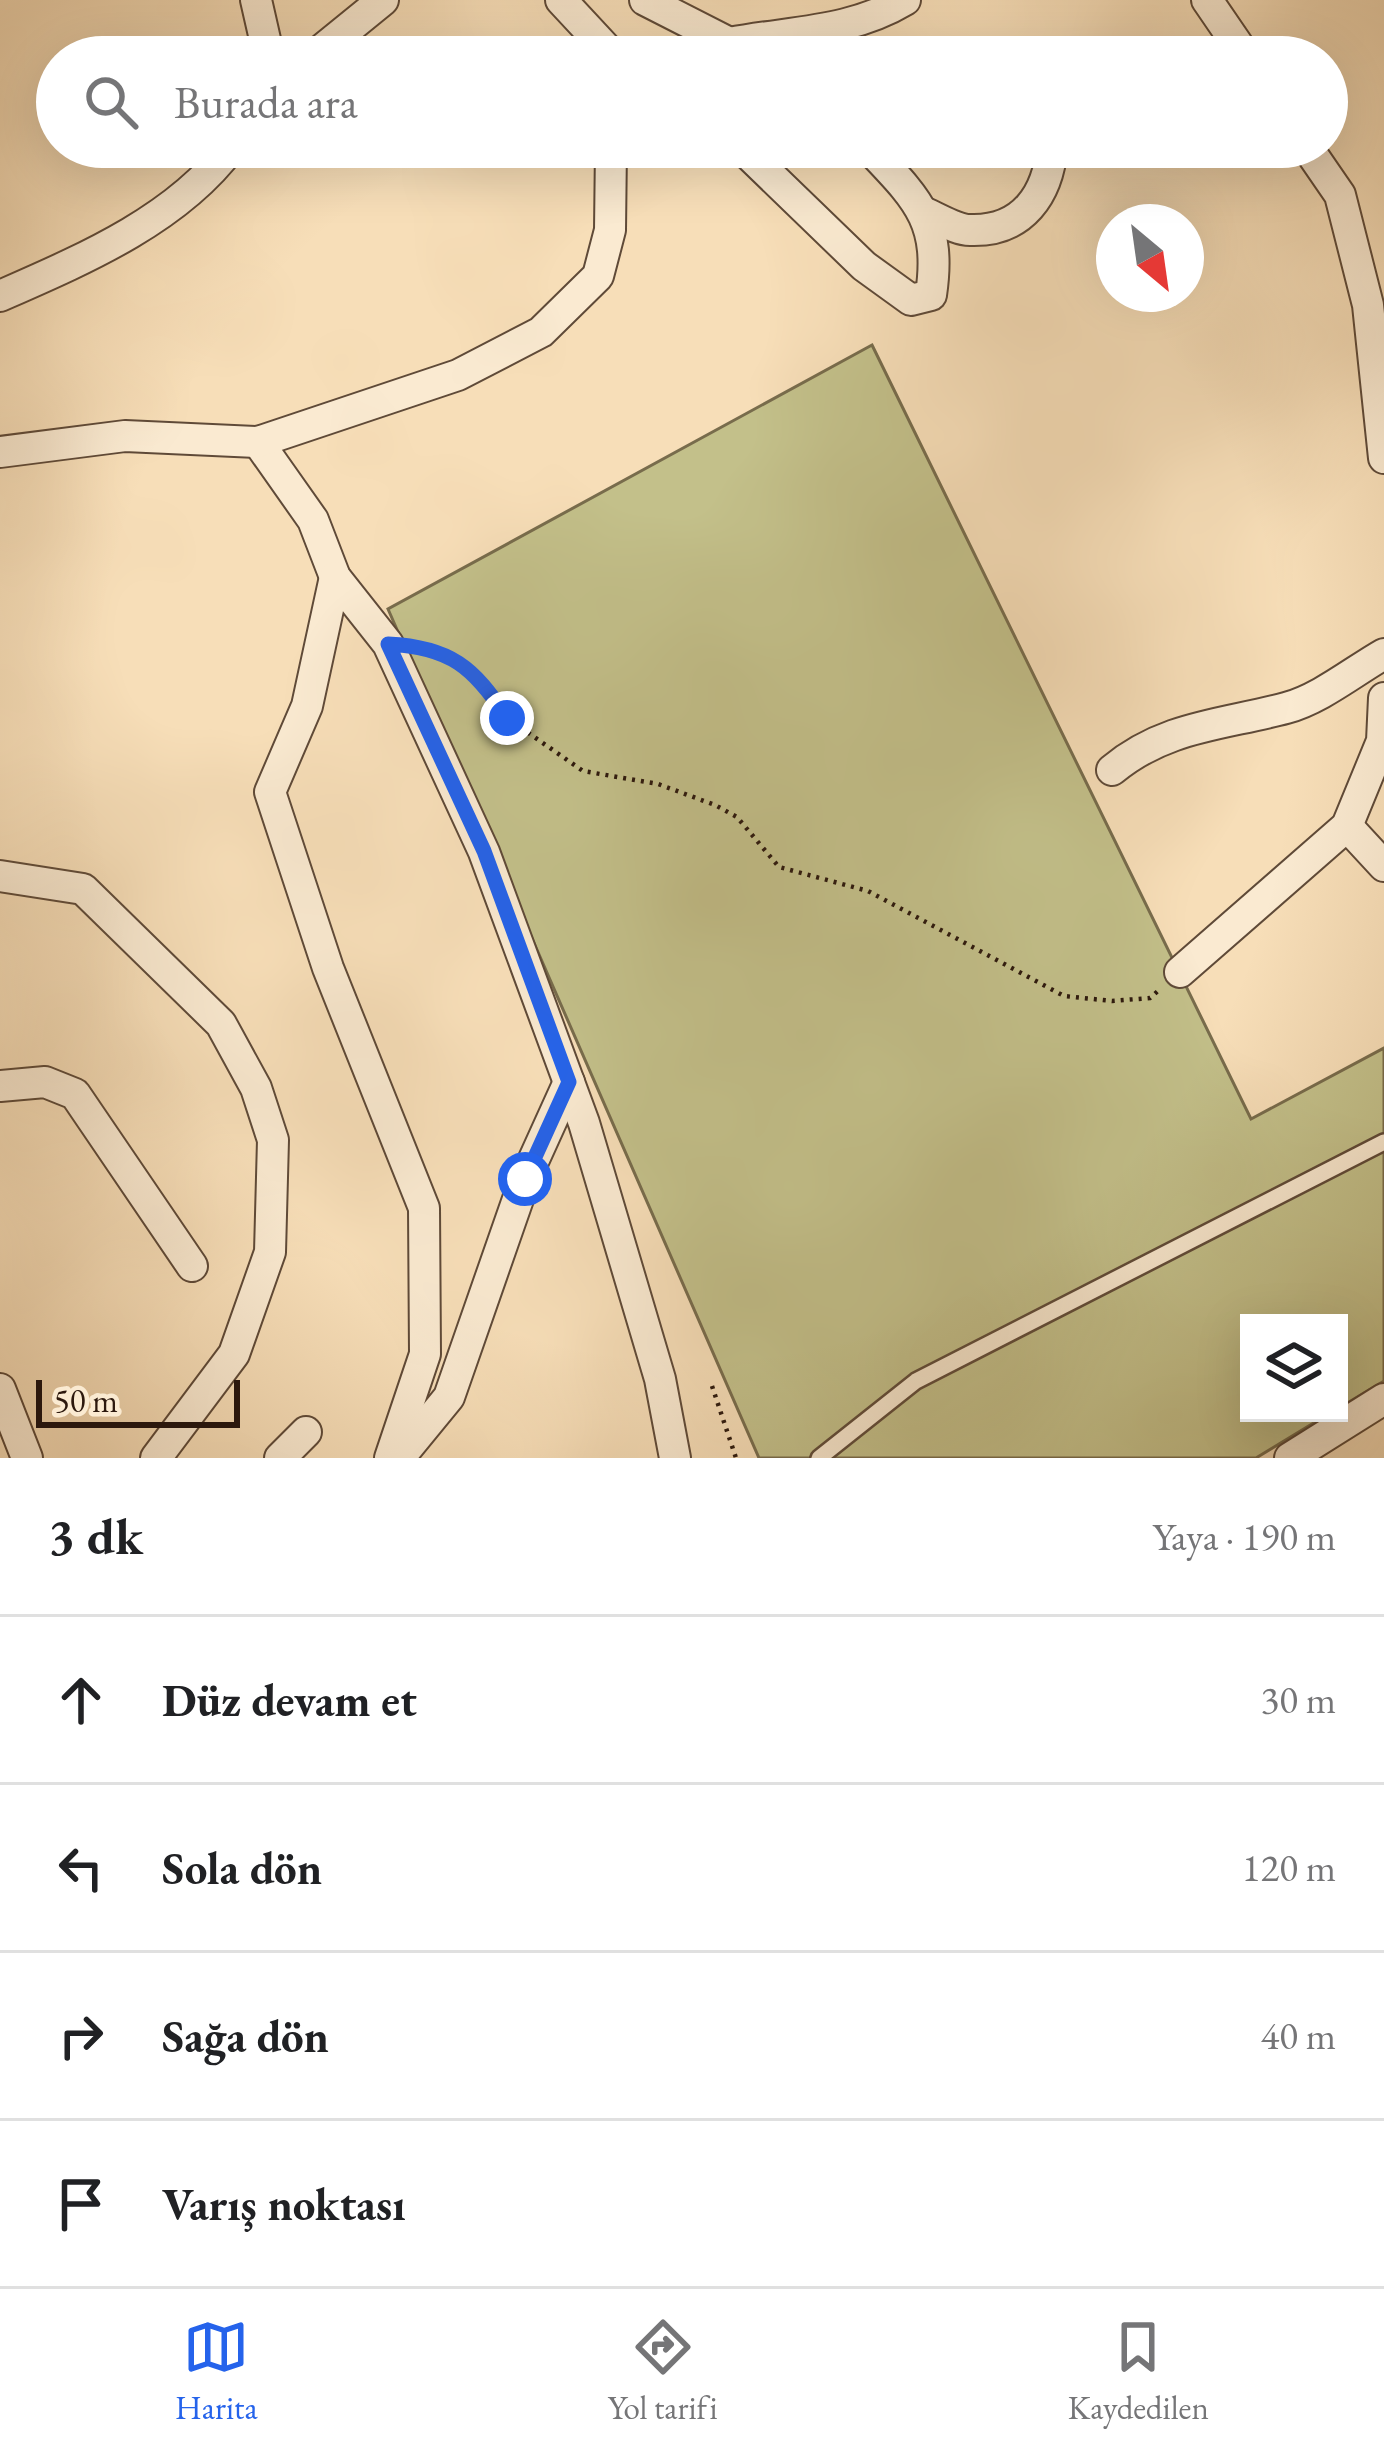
<!DOCTYPE html>
<html lang="tr">
<head>
<meta charset="utf-8">
<style>
	:root { --surface:#fff; --page:#f6f6f6; --text:#202124; --muted:#757577; --line:#e0e0e0; --accent:#2563eb }
	body { margin:0; font-family:"EB Garamond",serif; background:var(--page); color:var(--text) }
	.controls { position:absolute; right:36px; bottom:36px; display:grid; overflow:hidden; border-radius:0px; box-shadow:0 12px 48px #0002 }
	.controls button { width:108px; height:108px; display:grid; place-items:center; padding:0; border:0; border-bottom:3px solid var(--line); background:var(--surface); color:var(--text); font:60px sans-serif }
	.compass { position:absolute; left:1096px; top:204px; width:108px; height:108px; border-radius:50%; background:var(--surface); box-shadow:0 12px 48px #0002; rotate:151deg }
	.scale { position:absolute; left:36px; bottom:30px; width:204px; box-sizing:border-box; padding-left:12px; border:6px solid #2c180d; border-top:0; font-size:33px; line-height:42px; white-space:nowrap; color:#2c180d; -webkit-text-stroke:9px #faead1; paint-order:stroke }
	.stop { position:absolute; width:36px; height:36px; margin:-27px; border:9px solid #2563eb; border-radius:50%; background:#fff }
	.stop.end { background:#2563eb; border-color:#fff; box-shadow:0 3px 12px #0008 }
	.list { margin:0; padding:0; list-style:none }
	h2 { display:flex; justify-content:space-between; align-items:center; height:156px; margin:0; padding:0 48px; font-size:51px }
	h2 small { font-size:39px; font-weight:400; color:var(--muted) }
	.list li { display:grid; grid-template-columns:78px 1fr auto; gap:36px; align-items:center; box-sizing:border-box; height:168px; padding:0 48px; border-top:3px solid var(--line) }
	.list b { display:block; font-size:45px; white-space:nowrap }
	.list em { font-size:39px; font-style:normal; color:var(--muted) }
	.icon { flex:none; width:66px; height:66px; fill:none; stroke:currentColor; stroke-width:2; stroke-linecap:round; stroke-linejoin:round }
	.map { position:relative; flex:none; width:1384px; height:1458px; overflow:hidden }
	.search { position:absolute; background:var(--surface); box-shadow:0 12px 48px #0002; left:36px; right:36px; top:36px; height:132px; display:flex; align-items:center; gap:30px; box-sizing:border-box; padding:0 42px; border-radius:66px; color:var(--muted); font-size:45px }
	.sheet { height:828px; background:var(--surface) }
	nav { display:flex; justify-content:space-around; align-items:center; box-sizing:border-box; height:168px; border-top:3px solid var(--line); background:var(--surface); font-size:33px; color:var(--muted) }
	nav a { display:grid; justify-items:center; gap:6px }
	nav .on { color:var(--accent) }
	.map>svg:first-child { display:block }
	.green { fill:#c3c08a; stroke:#786c4c; stroke-width:3 }
	.lines { fill:none; stroke-linecap:round; stroke-linejoin:round }
	.service-casing { stroke:#5f4a38; stroke-width:20 }
	.minor-casing { stroke:#5f4a38; stroke-width:34 }
	.path { stroke:#2c180d; stroke-width:4.5; stroke-dasharray:3 6; stroke-linecap:butt }
	.service { stroke:#faead1; stroke-width:15 }
	.minor { stroke:#faead1; stroke-width:30 }
	.route { stroke:#2563eb; stroke-width:15 }
</style>
</head>
<body>
<div class="map">
<svg width="1384" height="1458" viewBox="0 0 1384 1458">
	<rect width="100%" height="100%" fill="#f7deb8"/>
	<filter id="stains"><feTurbulence type="fractalNoise" baseFrequency=".00167" numOctaves="4"/><feColorMatrix values="0 0 0 0 .2 0 0 0 0 .09 0 0 0 0 .02 0 0 0 .5 -.17"/></filter>
	<radialGradient id="worn" r=".72"><stop offset=".6" stop-color="#630" stop-opacity="0"/><stop offset="1" stop-color="#630" stop-opacity=".3"/></radialGradient>
	<!-- green -->
	<polygon class="green" points="872,345 1251,1119 1384,1048 1384,1381 1339,1408 1339,1323 1249,1323 1249,1413 1330,1413 1256,1458 759,1458 388,609"/>
	<g class="lines">
		<!-- service casing -->
		<g class="service-casing">
			<polyline id="service" points="819,1458 916,1381 1384,1142"/>
		</g>
		<!-- minor casing -->
		<g class="minor-casing">
			<g id="minor">
				<polyline points="256,0 269,57"/>
				<polyline points="561,0 614,57"/>
				<polyline points="645,0 747,52"/>
				<polyline points="1207,0 1246,57"/>
				<path d="M730,43C792,31 850,33 905,0"/>
				<polyline points="313,57 383,0"/>
				<path d="M741,147L864,266L911,300L931,295C942,220 917,199 868,147"/>
				<polyline points="1307,147 1340,195 1368,305 1384,458"/>
				<path d="M925,213C938,218 956,230 970,230C1023,232 1048,194 1052,147"/>
				<path d="M0,296C82,260 177,220 231,147"/>
				<polyline points="258,442 313,520 335,577 388,644 484,852 584,1123 660,1379 675,1458"/>
				<polyline points="0,452 125,436 258,442 458,375 541,332 598,276 610,230 611,147"/>
				<polyline points="335,577 307,706 270,792 328,968 424,1208 425,1354 390,1458"/>
				<path d="M1112,770C1165,726 1222,725 1286,708C1320,699 1354,671 1384,654"/>
				<polyline points="1347,826 1384,866"/>
				<polyline points="0,876 83,889 221,1024 256,1088 273,1140 270,1252 234,1354 156,1458"/>
				<polyline points="1180,972 1347,826 1382,741 1384,698"/>
				<polyline points="0,1086 45,1082 75,1094 192,1266"/>
				<polyline points="0,1389 27,1458"/>
				<polyline points="280,1458 306,1432"/>
				<polyline points="399,1458 449,1397 525,1179 569,1082"/>
				<polyline points="1290,1458 1384,1399"/>
			</g>
		</g>
		<!-- path -->
		<g class="path">
			<polyline points="418,646 456,660 484,683 507,718 583,771 658,784 715,805 737,817 779,867 868,891 1064,996 1112,1001 1150,998 1158,991"/>
			<polyline points="712,1386 736,1458"/>
		</g>
		<!-- service -->
		<use href="#service" class="service"/>
		<!-- minor -->
		<use href="#minor" class="minor"/>
	</g>
	<g class="lines">
		<!-- route -->
		<path class="route" d="M507,718C474,667 450,647 388,644L484,851L569,1082L525,1179"/>
	</g>
	<rect width="100%" height="100%" filter="url(#stains)"/>
	<rect width="100%" height="100%" fill="url(#worn)"/>
</svg>
<div class="controls">
<button><svg class="icon" aria-label="layers" viewBox="0 0 24 24"><path d="M12 4l9 5-9 5-9-5zM3 14l9 5 9-5"/></svg></button>
</div>
<svg class="compass" viewBox="-18 -18 36 36"><path d="M0-13l5 13h-10z" fill="#e53935"/><path d="M0 13l5-13h-10z" fill="#757577"/></svg>
<div class="scale">50 m</div>
<div class="stop" style="left:525px;top:1179px"></div>
<div class="stop end" style="left:507px;top:718px"></div>
<div class="search"><svg class="icon" aria-label="search" viewBox="0 0 24 24"><circle cx="10" cy="10" r="6"/><path d="M15 15l6 6"/></svg>Burada ara</div>
</div>
<section class="sheet">
<h2>3 dk<small>Yaya · 190 m</small></h2>
<ul class="list">
<li><svg class="icon" aria-label="ahead" viewBox="0 0 24 24"><path d="M12 20V5M6 11l6-6 6 6"/></svg><div><b>Düz devam et</b></div><em>30 m</em></li>
<li><svg class="icon" aria-label="left" viewBox="0 0 24 24"><path d="M17 20v-9H6M10 6l-5 5 5 5"/></svg><div><b>Sola dön</b></div><em>120 m</em></li>
<li><svg class="icon" aria-label="right" viewBox="0 0 24 24"><path d="M7 20v-9h11M14 6l5 5-5 5"/></svg><div><b>Sağa dön</b></div><em>40 m</em></li>
<li><svg class="icon" aria-label="arrive" viewBox="0 0 24 24"><path d="M6 21V4h12l-3 4 3 4H6"/></svg><div><b>Varış noktası</b></div></li>
</ul>
</section>
<nav>
<a class="on"><svg class="icon" aria-label="map" viewBox="0 0 24 24"><path d="M3 6l6-2 6 2 6-2v14l-6 2-6-2-6 2zM9 4v14M15 6v14"/></svg>Harita</a>
<a><svg class="icon" aria-label="directions" viewBox="0 0 24 24"><path d="M12 3l9 9-9 9-9-9zM9 14v-3h6M13 9l2 2-2 2"/></svg>Yol tarifi</a>
<a><svg class="icon" aria-label="saved" viewBox="0 0 24 24"><path d="M7 4h10v16l-5-4-5 4z"/></svg>Kaydedilen</a>
</nav>
</body>
</html>
